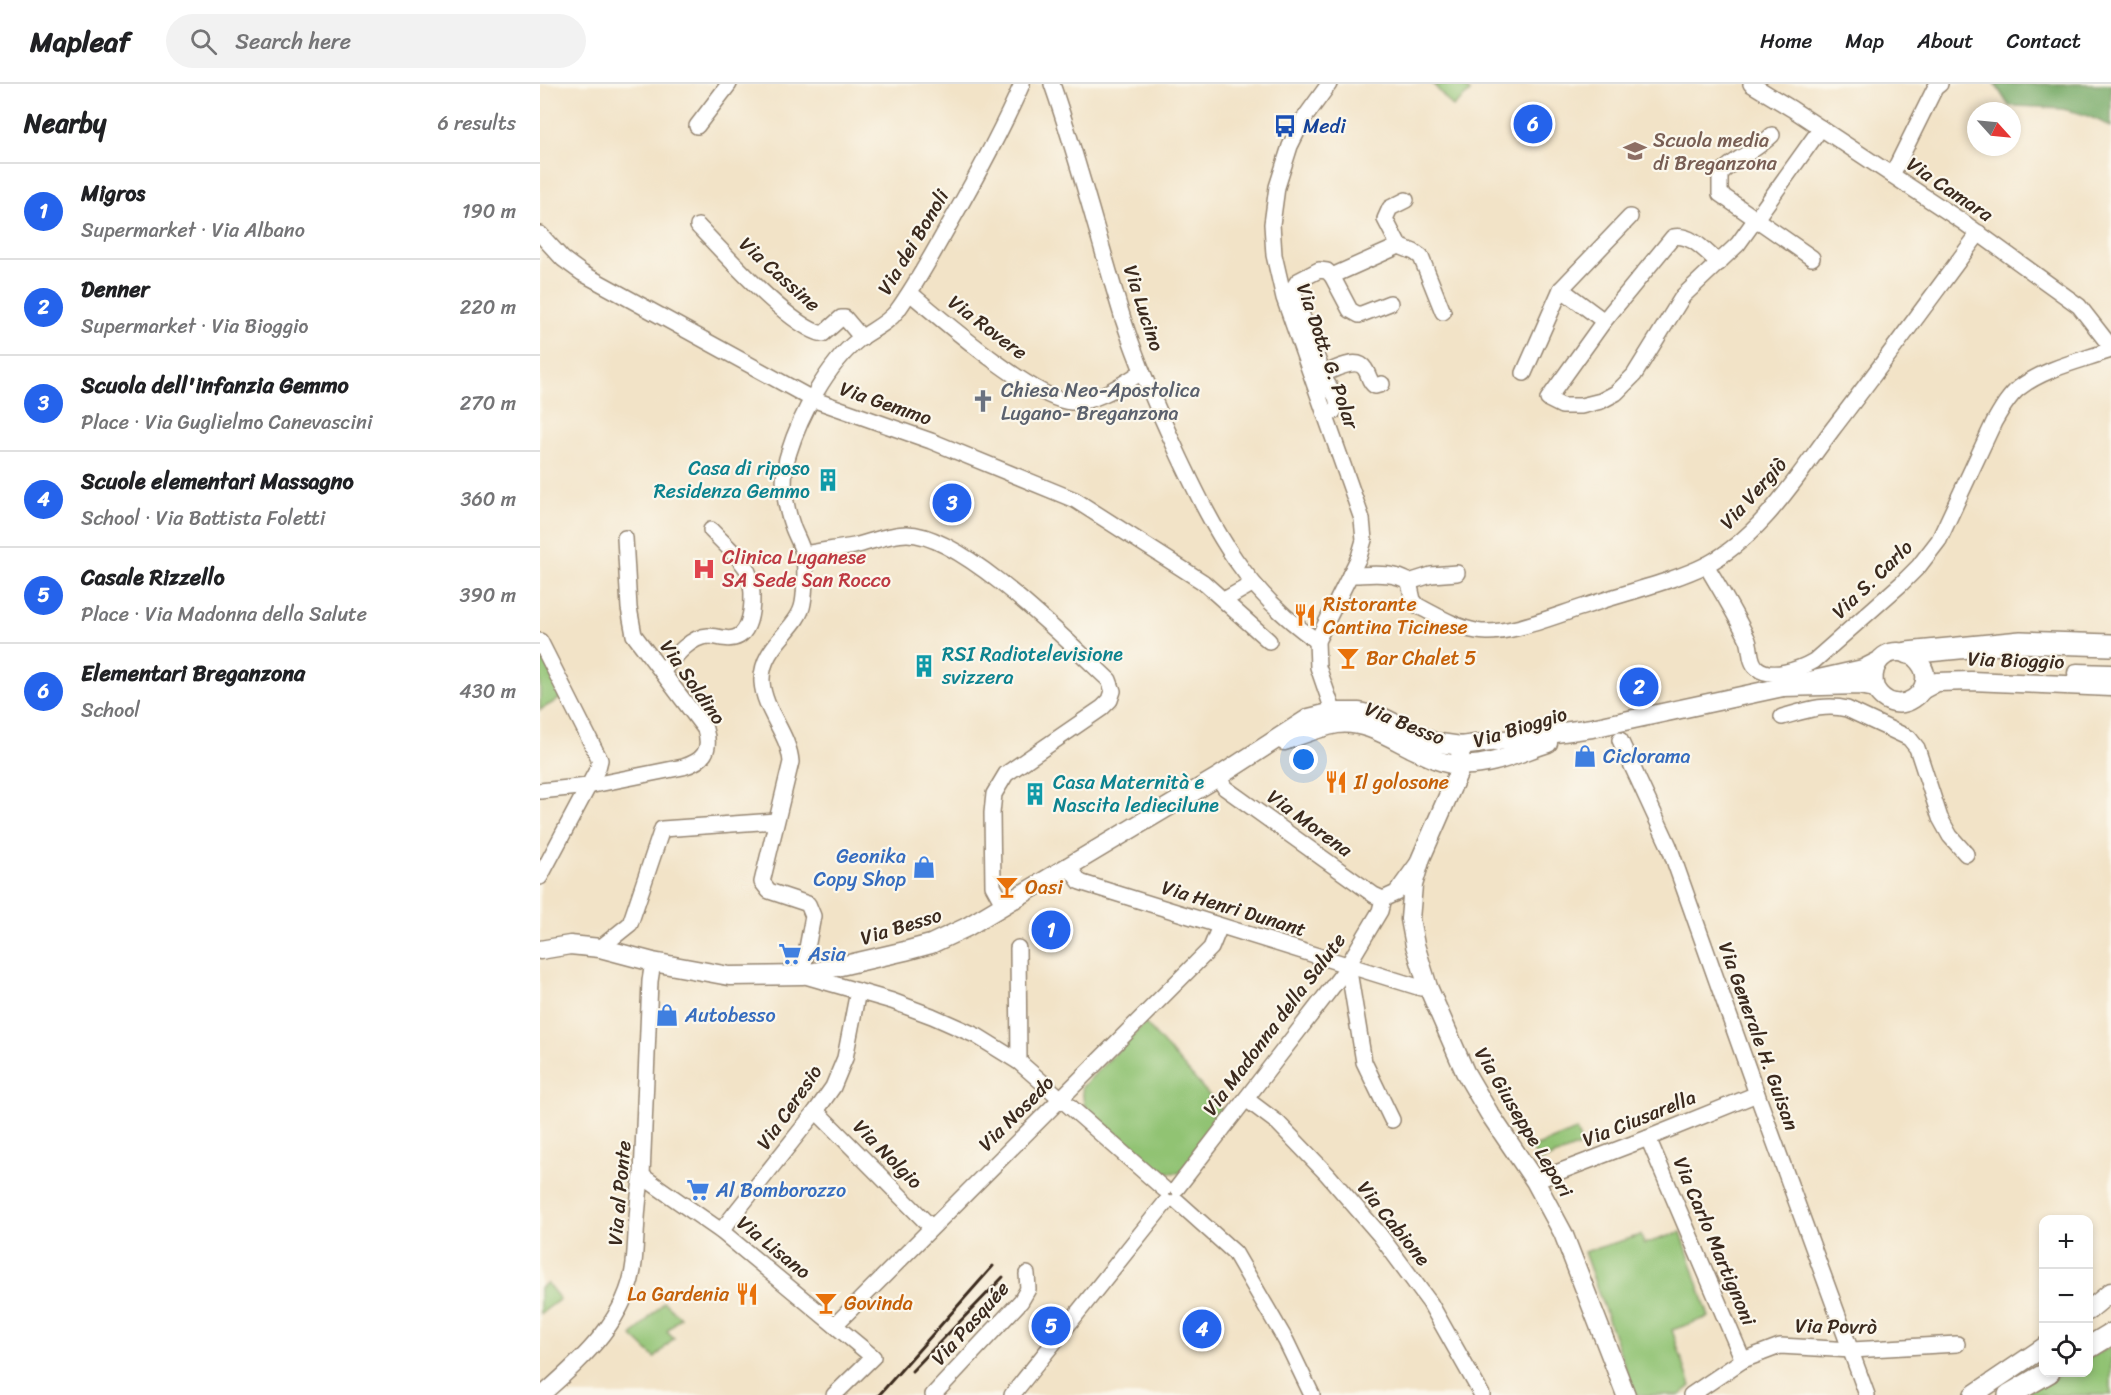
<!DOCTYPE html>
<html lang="en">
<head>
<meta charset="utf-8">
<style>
	:root { --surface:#fff; --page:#f2f2f2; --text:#202124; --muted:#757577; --line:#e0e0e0; --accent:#2563eb }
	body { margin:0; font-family:Sriracha,sans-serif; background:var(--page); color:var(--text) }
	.controls { position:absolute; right:18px; bottom:18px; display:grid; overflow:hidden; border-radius:12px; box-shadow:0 3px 9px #0003 }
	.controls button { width:54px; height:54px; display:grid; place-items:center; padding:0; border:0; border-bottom:2px solid var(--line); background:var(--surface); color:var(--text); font:30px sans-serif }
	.compass { position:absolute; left:1427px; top:18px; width:54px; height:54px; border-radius:50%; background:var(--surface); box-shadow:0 3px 9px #0003; rotate:117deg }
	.you { position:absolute; left:764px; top:676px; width:21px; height:21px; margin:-15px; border:4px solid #fff; border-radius:50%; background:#1a73e8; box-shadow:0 0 0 9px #1a73e833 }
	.badge { display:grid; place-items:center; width:39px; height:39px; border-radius:50%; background:var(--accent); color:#fff; font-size:20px; font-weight:700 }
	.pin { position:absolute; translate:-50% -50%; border:3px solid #fff; box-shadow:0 2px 6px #0006 }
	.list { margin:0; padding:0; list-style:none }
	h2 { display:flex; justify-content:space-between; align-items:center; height:78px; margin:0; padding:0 24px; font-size:26px }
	h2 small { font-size:20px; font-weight:400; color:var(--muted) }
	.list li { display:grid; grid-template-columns:39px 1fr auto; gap:18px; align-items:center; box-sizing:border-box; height:96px; padding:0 24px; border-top:2px solid var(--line) }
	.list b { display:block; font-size:22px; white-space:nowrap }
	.list p { margin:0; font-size:20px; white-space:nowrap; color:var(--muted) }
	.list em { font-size:20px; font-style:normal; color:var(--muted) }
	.icon { flex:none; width:33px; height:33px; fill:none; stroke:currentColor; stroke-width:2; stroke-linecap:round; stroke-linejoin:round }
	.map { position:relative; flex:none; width:1571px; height:1311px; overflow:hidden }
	header { display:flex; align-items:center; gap:36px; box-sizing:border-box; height:84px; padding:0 30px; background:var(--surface); border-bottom:2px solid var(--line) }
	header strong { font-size:28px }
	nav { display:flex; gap:33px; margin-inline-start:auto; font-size:21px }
	.search { width:420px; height:54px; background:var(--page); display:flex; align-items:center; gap:15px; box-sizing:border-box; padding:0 21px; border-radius:33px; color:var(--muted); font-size:22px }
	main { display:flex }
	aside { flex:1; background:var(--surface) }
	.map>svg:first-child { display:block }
	.green { fill:#91c373; stroke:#667648; stroke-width:1.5 }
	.forest { fill:#74a965; stroke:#586a42; stroke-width:1.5 }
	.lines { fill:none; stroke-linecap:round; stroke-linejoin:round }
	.minor-casing { stroke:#968672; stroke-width:18 }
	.major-casing { stroke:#968672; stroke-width:21 }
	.highway-casing { stroke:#968672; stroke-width:24 }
	.minor { stroke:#fff; stroke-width:15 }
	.major { stroke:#fff; stroke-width:18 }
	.highway { stroke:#fff; stroke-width:21 }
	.rail { stroke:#3b2a1e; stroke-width:3 }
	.labels { text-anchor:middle; stroke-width:4.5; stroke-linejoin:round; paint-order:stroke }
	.transit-label { font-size:20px; fill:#164399; stroke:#fbf7ec; text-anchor:start }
	.education-label { font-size:20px; fill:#785e54; stroke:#fbf7ec; text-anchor:start }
	.street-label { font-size:20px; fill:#3b2a1e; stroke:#fbf7ec }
	.worship-label { font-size:20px; fill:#5b616d; stroke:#fbf7ec; text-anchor:start }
	.culture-label { font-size:20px; fill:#0d838f; stroke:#fbf7ec; text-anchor:start }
	.health-label { font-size:20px; fill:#be3a42; stroke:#fbf7ec; text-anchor:start }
	.food-label { font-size:20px; fill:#c56008; stroke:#fbf7ec; text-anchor:start }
	.shop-label { font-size:20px; fill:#366cbe; stroke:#fbf7ec; text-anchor:start }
</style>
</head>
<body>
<header>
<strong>Mapleaf</strong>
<div class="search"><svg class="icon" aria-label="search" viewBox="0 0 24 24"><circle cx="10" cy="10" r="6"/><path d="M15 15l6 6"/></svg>Search here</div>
<nav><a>Home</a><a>Map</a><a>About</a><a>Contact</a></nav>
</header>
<main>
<aside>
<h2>Nearby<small>6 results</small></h2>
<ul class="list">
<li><span class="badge">1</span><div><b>Migros</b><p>Supermarket · Via Albano</p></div><em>190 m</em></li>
<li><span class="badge">2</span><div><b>Denner</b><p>Supermarket · Via Bioggio</p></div><em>220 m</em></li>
<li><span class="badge">3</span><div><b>Scuola dell'infanzia Gemmo</b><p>Place · Via Guglielmo Canevascini</p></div><em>270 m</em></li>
<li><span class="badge">4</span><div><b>Scuole elementari Massagno</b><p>School · Via Battista Foletti</p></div><em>360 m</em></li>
<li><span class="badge">5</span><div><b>Casale Rizzello</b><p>Place · Via Madonna della Salute</p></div><em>390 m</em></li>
<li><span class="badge">6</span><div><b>Elementari Breganzona</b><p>School</p></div><em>430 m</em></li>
</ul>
</aside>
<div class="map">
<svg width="1571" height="1311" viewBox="0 0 1571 1311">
	<rect width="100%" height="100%" fill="#fbf7ec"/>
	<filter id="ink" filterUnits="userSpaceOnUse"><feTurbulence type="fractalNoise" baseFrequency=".0167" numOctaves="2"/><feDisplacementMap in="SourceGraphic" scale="12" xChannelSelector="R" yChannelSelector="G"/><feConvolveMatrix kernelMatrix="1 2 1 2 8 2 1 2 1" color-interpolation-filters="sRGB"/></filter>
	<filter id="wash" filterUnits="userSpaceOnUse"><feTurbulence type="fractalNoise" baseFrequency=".008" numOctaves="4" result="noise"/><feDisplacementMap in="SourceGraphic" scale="24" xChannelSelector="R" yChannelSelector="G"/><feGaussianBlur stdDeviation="1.35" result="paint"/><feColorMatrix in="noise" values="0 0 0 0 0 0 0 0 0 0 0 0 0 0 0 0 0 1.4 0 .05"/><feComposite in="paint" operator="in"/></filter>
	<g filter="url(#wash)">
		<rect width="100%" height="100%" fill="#f2e3c7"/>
		<!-- green -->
		<g class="green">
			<polygon points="893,0 923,0 930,8 913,23"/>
			<polygon points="0,568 23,613 0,626"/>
			<polygon points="605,939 686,1030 640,1089 619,1088 544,1021 542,1003"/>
			<polygon points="1036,1046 1042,1061 999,1078 992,1064"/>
			<polygon points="1141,1148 1169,1233 1132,1246 1151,1302 1140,1311 1095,1311 1044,1168 1101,1151 1104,1160"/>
			<polygon points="7,1199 20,1215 0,1230 0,1204"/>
			<polygon points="124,1218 140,1233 127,1247 134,1254 115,1274 92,1252"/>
			<polygon points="1571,1262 1571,1311 1480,1311 1522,1289 1548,1288 1549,1274"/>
		</g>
		<!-- forest -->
		<path class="forest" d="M1455,0H1571V43C1533,22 1511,23 1469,22Z"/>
	</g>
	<g filter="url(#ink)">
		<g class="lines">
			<!-- minor casing -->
			<g class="minor-casing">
				<g id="minor">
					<path d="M482,0C462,46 438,90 413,134C395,165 378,198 357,227C346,241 331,246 317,257C288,280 260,332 249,368C240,394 244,419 253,444C256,452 261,460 263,469C266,479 265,508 263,519C259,545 220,562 222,598C224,627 249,650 251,678L222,798L229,807L268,820L273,832L262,891L352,917L392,932L437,952L479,978L624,1105"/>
					<path d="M512,0C539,77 559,157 583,235C599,283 619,329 640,374C676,450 706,508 777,557"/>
					<polyline points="789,0 763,36 750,62 737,103 732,140 734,171 744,214 822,435 824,456 819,473 777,557 778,583 797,638"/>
					<polyline points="1211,0 1252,25 1423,138 1539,222 1571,263"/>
					<polyline points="157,42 189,0"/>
					<path d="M1232,51C1216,67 1195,74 1180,90V110L1272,174"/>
					<polyline points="1352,91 1395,4 1400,0"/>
					<path d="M158,142C183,168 251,244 283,250L301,234H305L322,254"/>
					<polyline points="0,150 23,175 42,189 272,315 391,357 535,416 663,498 729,557"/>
					<polyline points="859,162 845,135 850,124 866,116"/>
					<polyline points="792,192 810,226 819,231 850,219"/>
					<polyline points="1021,205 1090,133"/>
					<path d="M370,209C401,235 494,316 531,318C556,319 582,300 602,288"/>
					<path d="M1064,237L1133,153C1151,149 1166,168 1179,179"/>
					<polyline points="984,289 1021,205 1064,237 1008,315 1022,322 1041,322 1061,317 1076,309 1094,291 1143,212 1198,160 1281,44"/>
					<path d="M783,290C794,286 817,272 825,285C830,292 828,297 835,302L842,300"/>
					<polyline points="786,332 793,328 798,321 796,313 785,296 755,212 754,203 758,197 779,186 787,187 792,192 859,162 874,168 881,173 903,228"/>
					<path d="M264,470C280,467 297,465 314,462C331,458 349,450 367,450C422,450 528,558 569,596L573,607L570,616L562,624L466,690L454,710L452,729L453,802L464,822"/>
					<path d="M1166,481C1180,505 1195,529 1207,554C1212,563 1208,576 1217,584C1231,596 1260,585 1274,577L1361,500L1379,482L1399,456L1454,338C1461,326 1468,313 1479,304C1505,284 1540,277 1571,266"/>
					<path d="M810,491C829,491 854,487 869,498L873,516L878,522C896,531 915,543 936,547C966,553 1016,531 1046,522C1083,509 1132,498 1166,481C1221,452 1256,394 1292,346C1342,281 1390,215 1439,149"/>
					<polyline points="869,498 891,491 917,489"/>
					<polyline points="684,516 712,500"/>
					<polyline points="0,557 60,676 58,684 0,793"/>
					<path d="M122,588C133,575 149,553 168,552C179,552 188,558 199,552C215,542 215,498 206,484C197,470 182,458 171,446"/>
					<path d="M1242,633C1264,627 1285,619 1307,625L1369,654L1377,664L1400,734L1410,752L1426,770"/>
					<polyline points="1080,656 1129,762 1217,1010 1327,1311"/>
					<polyline points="678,693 685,704 834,811 843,815"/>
					<path d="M0,707L48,702L143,683C163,677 172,667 165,645L94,551L89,524L85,454"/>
					<polyline points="529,783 540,798 546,800 881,904 888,903"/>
					<polyline points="843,815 856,809 877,780"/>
					<polyline points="60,864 90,840 122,745 236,737"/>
					<polyline points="478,864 479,978"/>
					<polyline points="808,881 824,978 852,1036"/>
					<polyline points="706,1015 738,1039 787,1090 839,1150 890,1219 942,1311"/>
					<polyline points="276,1027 391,1143"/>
					<polyline points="1108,1054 1203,1276"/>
					<polyline points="102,1092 181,1147 333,1273 294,1311"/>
					<polyline points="995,1097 1108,1054 1217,1010"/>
					<polyline points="637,1104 803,889 840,827 843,815"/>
					<polyline points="637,1117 695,1169 746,1257 772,1311"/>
					<polyline points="181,1147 276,1027 293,1003 305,974 318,907"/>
					<polyline points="295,1241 671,864 680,842"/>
					<path d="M2,1311C42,1275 88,1235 94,1179C97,1150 96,1121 102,1092L110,897L113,878"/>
					<polyline points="393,1311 481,1217 488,1205 487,1190"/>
					<polyline points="472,1311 626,1118"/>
					<polyline points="1151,1311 1203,1276 1240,1262 1312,1266 1417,1260"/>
				</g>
			</g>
			<!-- major casing -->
			<g class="major-casing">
				<g id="major">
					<polyline points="1537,589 1571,590"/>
					<path d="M1335,604C1330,587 1339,567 1359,568C1367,568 1374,571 1379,578C1402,605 1356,640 1335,604L1320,601L1243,603L1323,585L1339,577"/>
					<polyline points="1382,606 1397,598 1431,597 1571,603"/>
					<path d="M744,657C761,651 779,643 797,640C823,636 849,653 871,664C886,671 901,680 919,681C948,684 980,668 1008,659"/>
					<polyline points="921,662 919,687 881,774 873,801 870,835 875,861 888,903 925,988 949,1029 995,1097 1023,1149 1086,1311"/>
					<polyline points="0,866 30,861 60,864 113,878 189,892 262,891 365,867 391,860 427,843 678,693 769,634 793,628 819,628 844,634 893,658 921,662 1052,644 1243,603"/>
					<polyline points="1548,1227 1571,1208"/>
					<polyline points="1433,1311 1504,1263"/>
				</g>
			</g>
			<!-- highway casing -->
			<g class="highway-casing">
				<g id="highway">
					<polyline points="1367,569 1481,558 1571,561"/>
					<polyline points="1548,1264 1571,1250"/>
					<polyline points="1469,1311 1509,1288"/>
				</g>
			</g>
			<!-- minor -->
			<use href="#minor" class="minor"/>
			<!-- major -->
			<use href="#major" class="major"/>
			<!-- highway -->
			<use href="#highway" class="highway"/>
			<!-- rail -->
			<g class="rail">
				<polyline points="372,1287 463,1193"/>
				<polyline points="339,1311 453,1182"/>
			</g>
		</g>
	</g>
	<!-- icons -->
	<defs>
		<g id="bus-bare" transform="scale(1.8)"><path d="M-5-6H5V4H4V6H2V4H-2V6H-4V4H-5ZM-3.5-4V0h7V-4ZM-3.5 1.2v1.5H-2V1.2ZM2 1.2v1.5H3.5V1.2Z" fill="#1a4fb4" stroke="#fbf7ec" stroke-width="2.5" paint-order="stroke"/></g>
		<g id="school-bare" transform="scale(1.8)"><path d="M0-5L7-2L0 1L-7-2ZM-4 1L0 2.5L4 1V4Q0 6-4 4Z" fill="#8d6e63" stroke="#fbf7ec" stroke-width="2.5" paint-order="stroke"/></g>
		<g id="church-bare" transform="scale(1.8)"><path d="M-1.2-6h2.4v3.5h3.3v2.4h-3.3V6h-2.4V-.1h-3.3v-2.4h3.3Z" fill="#6b7280" stroke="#fbf7ec" stroke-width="2.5" paint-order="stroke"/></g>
		<g id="building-bare" transform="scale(1.8)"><path d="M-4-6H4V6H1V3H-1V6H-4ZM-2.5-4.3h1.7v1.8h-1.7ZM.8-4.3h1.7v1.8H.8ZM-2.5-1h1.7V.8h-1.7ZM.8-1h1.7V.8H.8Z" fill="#0f9aa8" stroke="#fbf7ec" stroke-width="2.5" paint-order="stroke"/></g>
		<g id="hospital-bare" transform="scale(1.8)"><path d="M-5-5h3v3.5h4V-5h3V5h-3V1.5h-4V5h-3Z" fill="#e0444e" stroke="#fbf7ec" stroke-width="2.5" paint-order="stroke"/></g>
		<g id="restaurant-bare" transform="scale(1.8)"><path d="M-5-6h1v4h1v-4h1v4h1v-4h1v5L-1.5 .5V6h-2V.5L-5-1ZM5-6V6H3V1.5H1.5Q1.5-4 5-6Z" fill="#e8710a" stroke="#fbf7ec" stroke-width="2.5" paint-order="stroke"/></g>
		<g id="bar-bare" transform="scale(1.8)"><path d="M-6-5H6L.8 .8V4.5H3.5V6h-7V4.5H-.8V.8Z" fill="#e8710a" stroke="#fbf7ec" stroke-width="2.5" paint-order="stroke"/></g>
		<g id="shop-bare" transform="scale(1.8)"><path d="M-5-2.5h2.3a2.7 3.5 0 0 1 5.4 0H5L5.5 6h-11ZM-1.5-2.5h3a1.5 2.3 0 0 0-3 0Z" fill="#3f7fe0" stroke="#fbf7ec" stroke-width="2.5" paint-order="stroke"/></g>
		<g id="supermarket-bare" transform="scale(1.8)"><path d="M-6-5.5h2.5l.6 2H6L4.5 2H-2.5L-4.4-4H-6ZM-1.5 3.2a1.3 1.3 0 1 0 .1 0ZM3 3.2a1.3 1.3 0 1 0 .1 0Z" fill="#3f7fe0" stroke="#fbf7ec" stroke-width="2.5" paint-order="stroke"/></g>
	</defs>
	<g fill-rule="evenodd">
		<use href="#bus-bare" x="745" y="42"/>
		<use href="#school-bare" x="1095" y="67"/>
		<use href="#church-bare" x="443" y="317"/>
		<use href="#building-bare" x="288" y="396"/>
		<use href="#hospital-bare" x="164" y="485"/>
		<use href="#restaurant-bare" x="765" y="531"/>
		<use href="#bar-bare" x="808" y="574"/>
		<use href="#building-bare" x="384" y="582"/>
		<use href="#shop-bare" x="1045" y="672"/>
		<use href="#restaurant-bare" x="796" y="698"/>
		<use href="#building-bare" x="495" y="710"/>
		<use href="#shop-bare" x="384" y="783"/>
		<use href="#bar-bare" x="467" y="803"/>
		<use href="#supermarket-bare" x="250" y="870"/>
		<use href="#shop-bare" x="127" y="931"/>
		<use href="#supermarket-bare" x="158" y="1106"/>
		<use href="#restaurant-bare" x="207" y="1210"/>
		<use href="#bar-bare" x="286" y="1219"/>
	</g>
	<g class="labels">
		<!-- transit labels -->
		<g class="transit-label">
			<text x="763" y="49">Medi</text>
		</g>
		<!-- education labels -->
		<g class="education-label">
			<text x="1113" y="63">Scuola media<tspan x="1113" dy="23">di Breganzona</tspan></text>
		</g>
		<!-- street labels -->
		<g class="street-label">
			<text transform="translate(1410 105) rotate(34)" y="7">Via Camara</text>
			<text transform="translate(373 158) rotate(-59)" y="7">Via dei Bonoli</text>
			<text transform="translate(240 190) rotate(42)" y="7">Via Cassine</text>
			<text transform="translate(604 224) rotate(72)" y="7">Via Lucino</text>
			<text transform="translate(448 243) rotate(37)" y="7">Via Rovere</text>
			<text transform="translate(788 272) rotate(71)" y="7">Via Dott. G. Polar</text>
			<text transform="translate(346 319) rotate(19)" y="7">Via Gemmo</text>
			<text transform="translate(1213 409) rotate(-48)" y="7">Via Vergiò</text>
			<text transform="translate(1332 495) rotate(-44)" y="7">Via S. Carlo</text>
			<text transform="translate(1476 576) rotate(2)" y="7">Via Bioggio</text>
			<text transform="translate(153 598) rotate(55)" y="7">Via Soldino</text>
			<text transform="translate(865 639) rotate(22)" y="7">Via Besso</text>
			<text transform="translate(980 643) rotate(-17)" y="7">Via Bioggio</text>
			<text transform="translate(770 739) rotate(36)" y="7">Via Morena</text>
			<text transform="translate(694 824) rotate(17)" y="7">Via Henri Dunant</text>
			<text transform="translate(361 842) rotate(-17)" y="7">Via Besso</text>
			<text transform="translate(734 940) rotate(-53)" y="7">Via Madonna della Salute</text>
			<text transform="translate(1219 952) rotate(70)" y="7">Via Generale H. Guisan</text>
			<text transform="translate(249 1023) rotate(-55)" y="7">Via Ceresio</text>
			<text transform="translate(476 1029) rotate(-45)" y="7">Via Nosedo</text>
			<text transform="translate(1099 1034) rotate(-22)" y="7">Via Ciusarella</text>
			<text transform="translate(984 1038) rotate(59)" y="7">Via Giuseppe Lepori</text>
			<text transform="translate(348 1070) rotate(45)" y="7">Via Nolgio</text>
			<text transform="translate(79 1109) rotate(-85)" y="7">Via al Ponte</text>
			<text transform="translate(854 1139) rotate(51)" y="7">Via Cabione</text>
			<text transform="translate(1175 1157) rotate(67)" y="7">Via Carlo Martignoni</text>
			<text transform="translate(234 1163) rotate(39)" y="7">Via Lisano</text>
			<text transform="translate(430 1239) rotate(-48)" y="7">Via Pasquée</text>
			<text transform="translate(1296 1242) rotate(1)" y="7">Via Povrò</text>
		</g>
		<!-- worship labels -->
		<g class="worship-label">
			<text x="461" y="313">Chiesa Neo-Apostolica<tspan x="461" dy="23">Lugano- Breganzona</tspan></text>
		</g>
		<!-- culture labels -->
		<g class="culture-label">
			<text x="270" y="391" text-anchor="end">Casa di riposo<tspan x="270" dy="23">Residenza Gemmo</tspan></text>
			<text x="402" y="577">RSI Radiotelevisione<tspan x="402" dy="23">svizzera</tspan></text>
			<text x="513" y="705">Casa Maternità e<tspan x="513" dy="23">Nascita lediecilune</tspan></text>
		</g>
		<!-- health labels -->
		<g class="health-label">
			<text x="182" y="480">Clinica Luganese<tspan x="182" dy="23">SA Sede San Rocco</tspan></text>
		</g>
		<!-- food labels -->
		<g class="food-label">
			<text x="783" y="527">Ristorante<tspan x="783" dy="23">Cantina Ticinese</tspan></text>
			<text x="826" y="581">Bar Chalet 5</text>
			<text x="814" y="705">Il golosone</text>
			<text x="485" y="810">Oasi</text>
			<text x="189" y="1217" text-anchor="end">La Gardenia</text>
			<text x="304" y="1226">Govinda</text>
		</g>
		<!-- shop labels -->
		<g class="shop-label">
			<text x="1063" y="679">Ciclorama</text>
			<text x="366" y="779" text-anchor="end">Geonika<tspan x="366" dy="23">Copy Shop</tspan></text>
			<text x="268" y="877">Asia</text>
			<text x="145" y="938">Autobesso</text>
			<text x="176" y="1113">Al Bomborozzo</text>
		</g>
	</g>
</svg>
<div class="controls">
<button>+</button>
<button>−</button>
<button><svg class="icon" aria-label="locate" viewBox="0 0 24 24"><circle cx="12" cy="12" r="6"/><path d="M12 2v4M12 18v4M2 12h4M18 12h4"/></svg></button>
</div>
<svg class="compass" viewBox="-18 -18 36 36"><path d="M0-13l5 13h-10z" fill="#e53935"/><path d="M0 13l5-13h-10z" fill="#757577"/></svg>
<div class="you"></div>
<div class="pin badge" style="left:511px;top:846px">1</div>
<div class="pin badge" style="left:1099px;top:603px">2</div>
<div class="pin badge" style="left:412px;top:419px">3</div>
<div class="pin badge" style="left:662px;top:1245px">4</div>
<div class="pin badge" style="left:511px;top:1242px">5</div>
<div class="pin badge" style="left:993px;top:40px">6</div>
</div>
</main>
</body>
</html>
